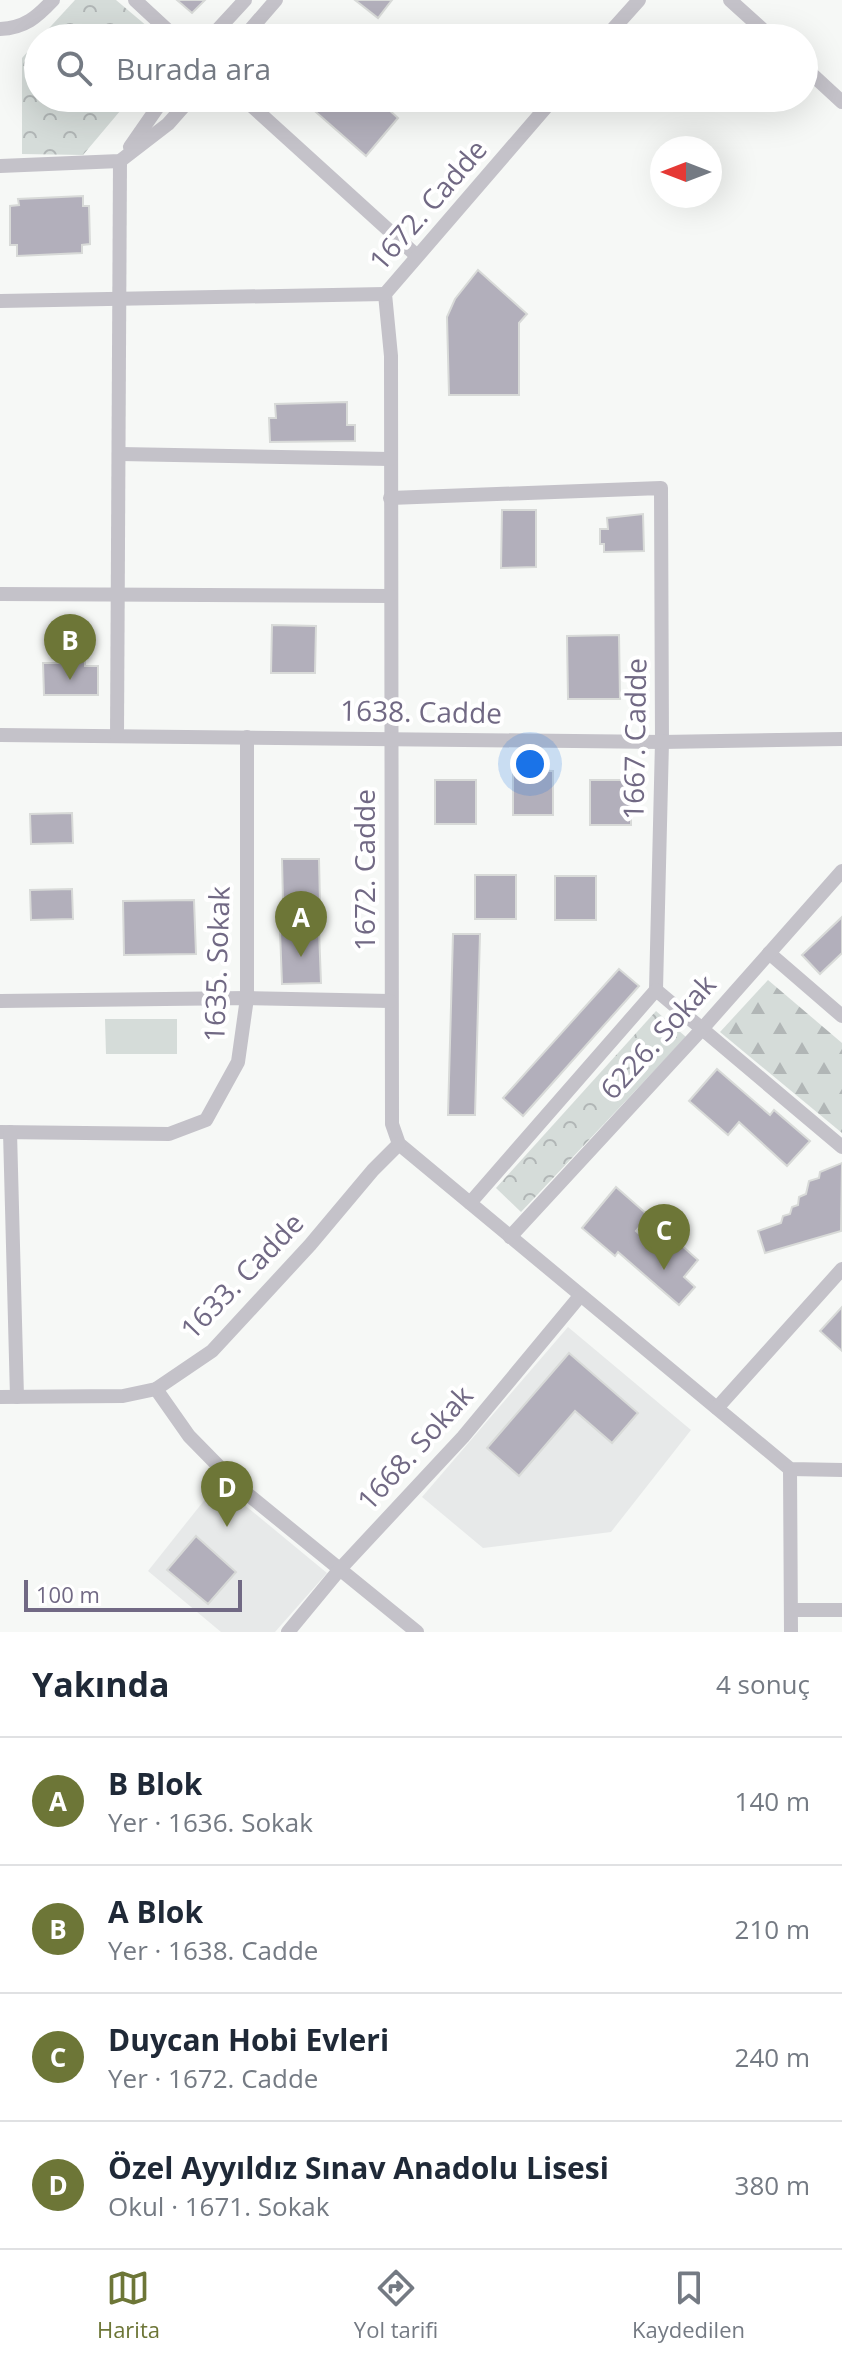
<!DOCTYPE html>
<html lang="tr">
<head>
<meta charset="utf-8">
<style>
	:root { --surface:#fff; --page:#f2f2f3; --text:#1f2937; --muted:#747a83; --line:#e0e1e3; --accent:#6d7637 }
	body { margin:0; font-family:"Open Sans",sans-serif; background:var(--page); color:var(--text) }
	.compass { position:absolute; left:650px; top:136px; width:72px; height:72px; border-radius:50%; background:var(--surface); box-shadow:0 8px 32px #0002; rotate:270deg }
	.scale { position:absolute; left:24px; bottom:20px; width:218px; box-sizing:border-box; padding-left:8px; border:4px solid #716984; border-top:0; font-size:22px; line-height:28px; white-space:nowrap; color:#716984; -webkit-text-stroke:6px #fff; paint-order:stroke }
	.you { position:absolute; left:530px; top:764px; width:28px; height:28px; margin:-20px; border:6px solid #fff; border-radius:50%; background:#1a73e8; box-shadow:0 0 0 12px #1a73e833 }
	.badge { display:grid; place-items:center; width:52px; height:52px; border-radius:50%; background:var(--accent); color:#fff; font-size:26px; font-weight:700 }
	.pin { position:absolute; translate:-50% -66px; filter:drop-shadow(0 2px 4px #0008) }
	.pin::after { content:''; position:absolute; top:42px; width:28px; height:24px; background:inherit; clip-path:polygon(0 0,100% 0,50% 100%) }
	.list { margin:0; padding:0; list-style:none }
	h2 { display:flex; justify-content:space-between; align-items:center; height:104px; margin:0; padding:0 32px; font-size:34px }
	h2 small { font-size:26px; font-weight:400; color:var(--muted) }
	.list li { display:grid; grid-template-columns:52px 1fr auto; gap:24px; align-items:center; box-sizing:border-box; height:128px; padding:0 32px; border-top:2px solid var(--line) }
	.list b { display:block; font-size:30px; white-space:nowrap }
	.list p { margin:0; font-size:26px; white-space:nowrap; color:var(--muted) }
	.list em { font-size:26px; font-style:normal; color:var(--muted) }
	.icon { flex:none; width:44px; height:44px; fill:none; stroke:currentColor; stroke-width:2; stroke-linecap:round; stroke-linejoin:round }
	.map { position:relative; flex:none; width:842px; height:1632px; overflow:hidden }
	.search { position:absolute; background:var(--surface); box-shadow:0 8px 32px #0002; left:24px; right:24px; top:24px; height:88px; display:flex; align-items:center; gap:20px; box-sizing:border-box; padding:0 28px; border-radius:44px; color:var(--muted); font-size:30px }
	.sheet { height:616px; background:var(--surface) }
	nav { display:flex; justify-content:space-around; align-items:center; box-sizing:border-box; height:112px; border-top:2px solid var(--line); background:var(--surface); font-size:22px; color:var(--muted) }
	nav a { display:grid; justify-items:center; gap:4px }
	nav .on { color:var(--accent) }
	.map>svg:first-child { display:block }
	.built { fill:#e7e9e9 }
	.forest { fill:url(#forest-firs) }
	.park { fill:url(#park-crowns) }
	.garden { fill:#d5dcd9 }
	.building { fill:#b2afbb; stroke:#d8dad8; stroke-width:2 }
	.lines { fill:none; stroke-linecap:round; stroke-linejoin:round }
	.street { stroke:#c4c2c9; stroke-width:14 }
	.labels { text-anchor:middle; stroke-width:8; stroke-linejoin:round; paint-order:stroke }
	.street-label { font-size:28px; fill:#716984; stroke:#fff }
</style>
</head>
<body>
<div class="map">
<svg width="842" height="1632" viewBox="0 0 842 1632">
	<defs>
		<pattern id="forest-firs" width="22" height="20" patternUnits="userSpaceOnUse" patternTransform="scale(2)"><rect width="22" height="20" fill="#d5dcd9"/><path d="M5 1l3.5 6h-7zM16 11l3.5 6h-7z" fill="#b1b6b6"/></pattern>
		<pattern id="park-crowns" width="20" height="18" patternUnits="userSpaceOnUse" patternTransform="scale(2)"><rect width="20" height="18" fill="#d5dcd9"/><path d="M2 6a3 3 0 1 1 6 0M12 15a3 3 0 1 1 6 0" fill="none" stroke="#b1b6b6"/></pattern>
	</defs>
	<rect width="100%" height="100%" fill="#f6f8f6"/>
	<!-- built -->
	<g class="built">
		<polygon points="568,1327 691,1430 611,1532 483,1548 422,1497"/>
		<polygon points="218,1483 327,1573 275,1632 221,1632 148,1571"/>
	</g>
	<!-- forest -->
	<polygon class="forest" points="768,980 842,1043 842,1133 720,1032"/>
	<!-- park -->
	<g class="park">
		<polygon points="75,0 116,0 161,38 40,38"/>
		<polygon points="38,40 38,98 131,98 83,155 22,154 22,58"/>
		<polygon points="656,1011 686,1037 521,1212 496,1188"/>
	</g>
	<!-- garden -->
	<polygon class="garden" points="105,1019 177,1019 177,1054 106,1054"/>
	<!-- building -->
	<g class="building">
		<polygon points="177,0 205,0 192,13"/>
		<polygon points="355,0 392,0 378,18"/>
		<polygon points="316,98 376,98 398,118 366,156 309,106"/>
		<polygon points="83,196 83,206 89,206 90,244 82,245 82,253 17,256 17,245 10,245 10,206 19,205 18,199"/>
		<polygon points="478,270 527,314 519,323 519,395 449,395 447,317 455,299"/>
		<polygon points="347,402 347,425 355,425 355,441 270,442 269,418 276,418 275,404"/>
		<polygon points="502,510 536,510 536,567 501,568"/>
		<polygon points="643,514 644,551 604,552 604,544 600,544 600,529 608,529 607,518"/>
		<polygon points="272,625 316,626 315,673 271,673"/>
		<polygon points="619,635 620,699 568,699 567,636"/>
		<polygon points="59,647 85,647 85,666 98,666 98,695 44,695 43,663 59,663"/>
		<polygon points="513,770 553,771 553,815 513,815"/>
		<rect x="435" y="780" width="41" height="44"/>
		<rect x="590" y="780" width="41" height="45"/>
		<polygon points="72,813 73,843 31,844 30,814"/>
		<polygon points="282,859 319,859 320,903 283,903"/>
		<rect x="475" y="875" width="41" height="44"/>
		<rect x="555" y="876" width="41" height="44"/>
		<polygon points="72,889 73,919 31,920 30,890"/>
		<polygon points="194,900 196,954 124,955 123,901"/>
		<polygon points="842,917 842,953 820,974 802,955"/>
		<polygon points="319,930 321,983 282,984 280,931"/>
		<polygon points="453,934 480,934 475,1115 448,1115"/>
		<polygon points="619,969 639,986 523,1116 503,1098"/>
		<polygon points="717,1069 770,1115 774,1110 810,1141 787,1166 739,1122 728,1135 689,1101"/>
		<polygon points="842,1163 841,1231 765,1253 758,1231 781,1223 783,1216 790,1214 792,1207 798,1205 799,1197 806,1194 809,1181 819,1178 820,1172"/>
		<polygon points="616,1187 649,1216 636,1231 658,1251 671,1236 698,1260 684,1277 695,1287 679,1305 618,1252 615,1256 582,1228"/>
		<polygon points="842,1307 842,1351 820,1331"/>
		<polygon points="569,1353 638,1413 612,1443 575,1411 519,1476 487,1448"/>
		<polygon points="196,1536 236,1572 208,1604 167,1570"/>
	</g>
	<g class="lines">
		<!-- street -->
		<g class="street">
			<polyline points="135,0 176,38"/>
			<polyline points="730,0 772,38"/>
			<path d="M0,29C25,28 37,17 53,0"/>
			<polyline points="210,38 245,0"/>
			<polyline points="243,38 276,0"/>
			<polyline points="605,38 639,0"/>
			<polyline points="804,67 842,102"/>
			<polyline points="243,98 417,256"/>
			<polyline points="554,98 385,294 391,356 392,1124 399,1144 790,1469 842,1470"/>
			<polyline points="130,147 164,98"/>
			<polyline points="0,166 120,161 168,124 191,98"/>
			<polyline points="0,301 385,294"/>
			<polyline points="120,454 390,459"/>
			<polyline points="390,498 661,488 662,742 656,990"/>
			<polyline points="0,594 390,596"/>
			<polyline points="0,735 662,742 842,739"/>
			<polyline points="117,736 120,161"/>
			<polyline points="769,953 842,1016"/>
			<polyline points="656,990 842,1147"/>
			<polyline points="0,1001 247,998 390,1001"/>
			<polyline points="0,1132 169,1134 206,1120 238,1062 247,998 247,737"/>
			<polyline points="10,1132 17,1397"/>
			<polyline points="470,1203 656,990"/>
			<polyline points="510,1237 702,1029 842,871"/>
			<polyline points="156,1389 189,1436 240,1488 417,1632"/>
			<polyline points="0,1397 123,1396 156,1389 212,1351 310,1245 373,1170 399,1144"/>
			<polyline points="717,1408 842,1269"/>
			<polyline points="790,1469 791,1632"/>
			<polyline points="791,1610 842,1610"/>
			<polyline points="288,1632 340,1569 463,1437 580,1296"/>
		</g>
	</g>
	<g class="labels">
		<!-- street labels -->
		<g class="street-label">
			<text transform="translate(428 205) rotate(-49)" y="10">1672. Cadde</text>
			<text transform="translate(421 712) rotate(1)" y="10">1638. Cadde</text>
			<text transform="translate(635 739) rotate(-89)" y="10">1667. Cadde</text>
			<text transform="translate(365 870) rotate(-90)" y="10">1672. Cadde</text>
			<text transform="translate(217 964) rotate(-88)" y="10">1635. Sokak</text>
			<text transform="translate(658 1037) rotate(-48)" y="10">6226. Sokak</text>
			<text transform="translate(242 1276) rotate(-46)" y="10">1633. Cadde</text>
			<text transform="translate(415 1448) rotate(-48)" y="10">1668. Sokak</text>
		</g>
	</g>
</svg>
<svg class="compass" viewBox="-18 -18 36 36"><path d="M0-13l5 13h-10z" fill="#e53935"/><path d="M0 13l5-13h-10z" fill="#747a83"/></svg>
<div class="scale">100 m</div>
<div class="you"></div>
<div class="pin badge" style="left:301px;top:957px">A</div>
<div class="pin badge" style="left:70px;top:680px">B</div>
<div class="pin badge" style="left:664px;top:1270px">C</div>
<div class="pin badge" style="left:227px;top:1527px">D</div>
<div class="search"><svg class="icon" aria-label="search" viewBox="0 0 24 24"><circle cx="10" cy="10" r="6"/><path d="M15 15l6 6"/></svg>Burada ara</div>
</div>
<section class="sheet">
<h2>Yakında<small>4 sonuç</small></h2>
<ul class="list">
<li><span class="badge">A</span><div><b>B Blok</b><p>Yer · 1636. Sokak</p></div><em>140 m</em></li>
<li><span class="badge">B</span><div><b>A Blok</b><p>Yer · 1638. Cadde</p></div><em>210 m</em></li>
<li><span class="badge">C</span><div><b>Duycan Hobi Evleri</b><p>Yer · 1672. Cadde</p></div><em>240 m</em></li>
<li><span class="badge">D</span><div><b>Özel Ayyıldız Sınav Anadolu Lisesi</b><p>Okul · 1671. Sokak</p></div><em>380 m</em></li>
</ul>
</section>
<nav>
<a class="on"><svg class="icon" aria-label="map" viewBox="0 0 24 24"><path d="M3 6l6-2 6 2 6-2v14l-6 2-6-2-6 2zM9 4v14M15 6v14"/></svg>Harita</a>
<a><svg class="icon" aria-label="directions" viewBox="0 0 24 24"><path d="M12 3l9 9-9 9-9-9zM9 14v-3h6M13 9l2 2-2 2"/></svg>Yol tarifi</a>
<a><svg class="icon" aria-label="saved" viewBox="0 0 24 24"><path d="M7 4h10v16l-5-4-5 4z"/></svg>Kaydedilen</a>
</nav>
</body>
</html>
